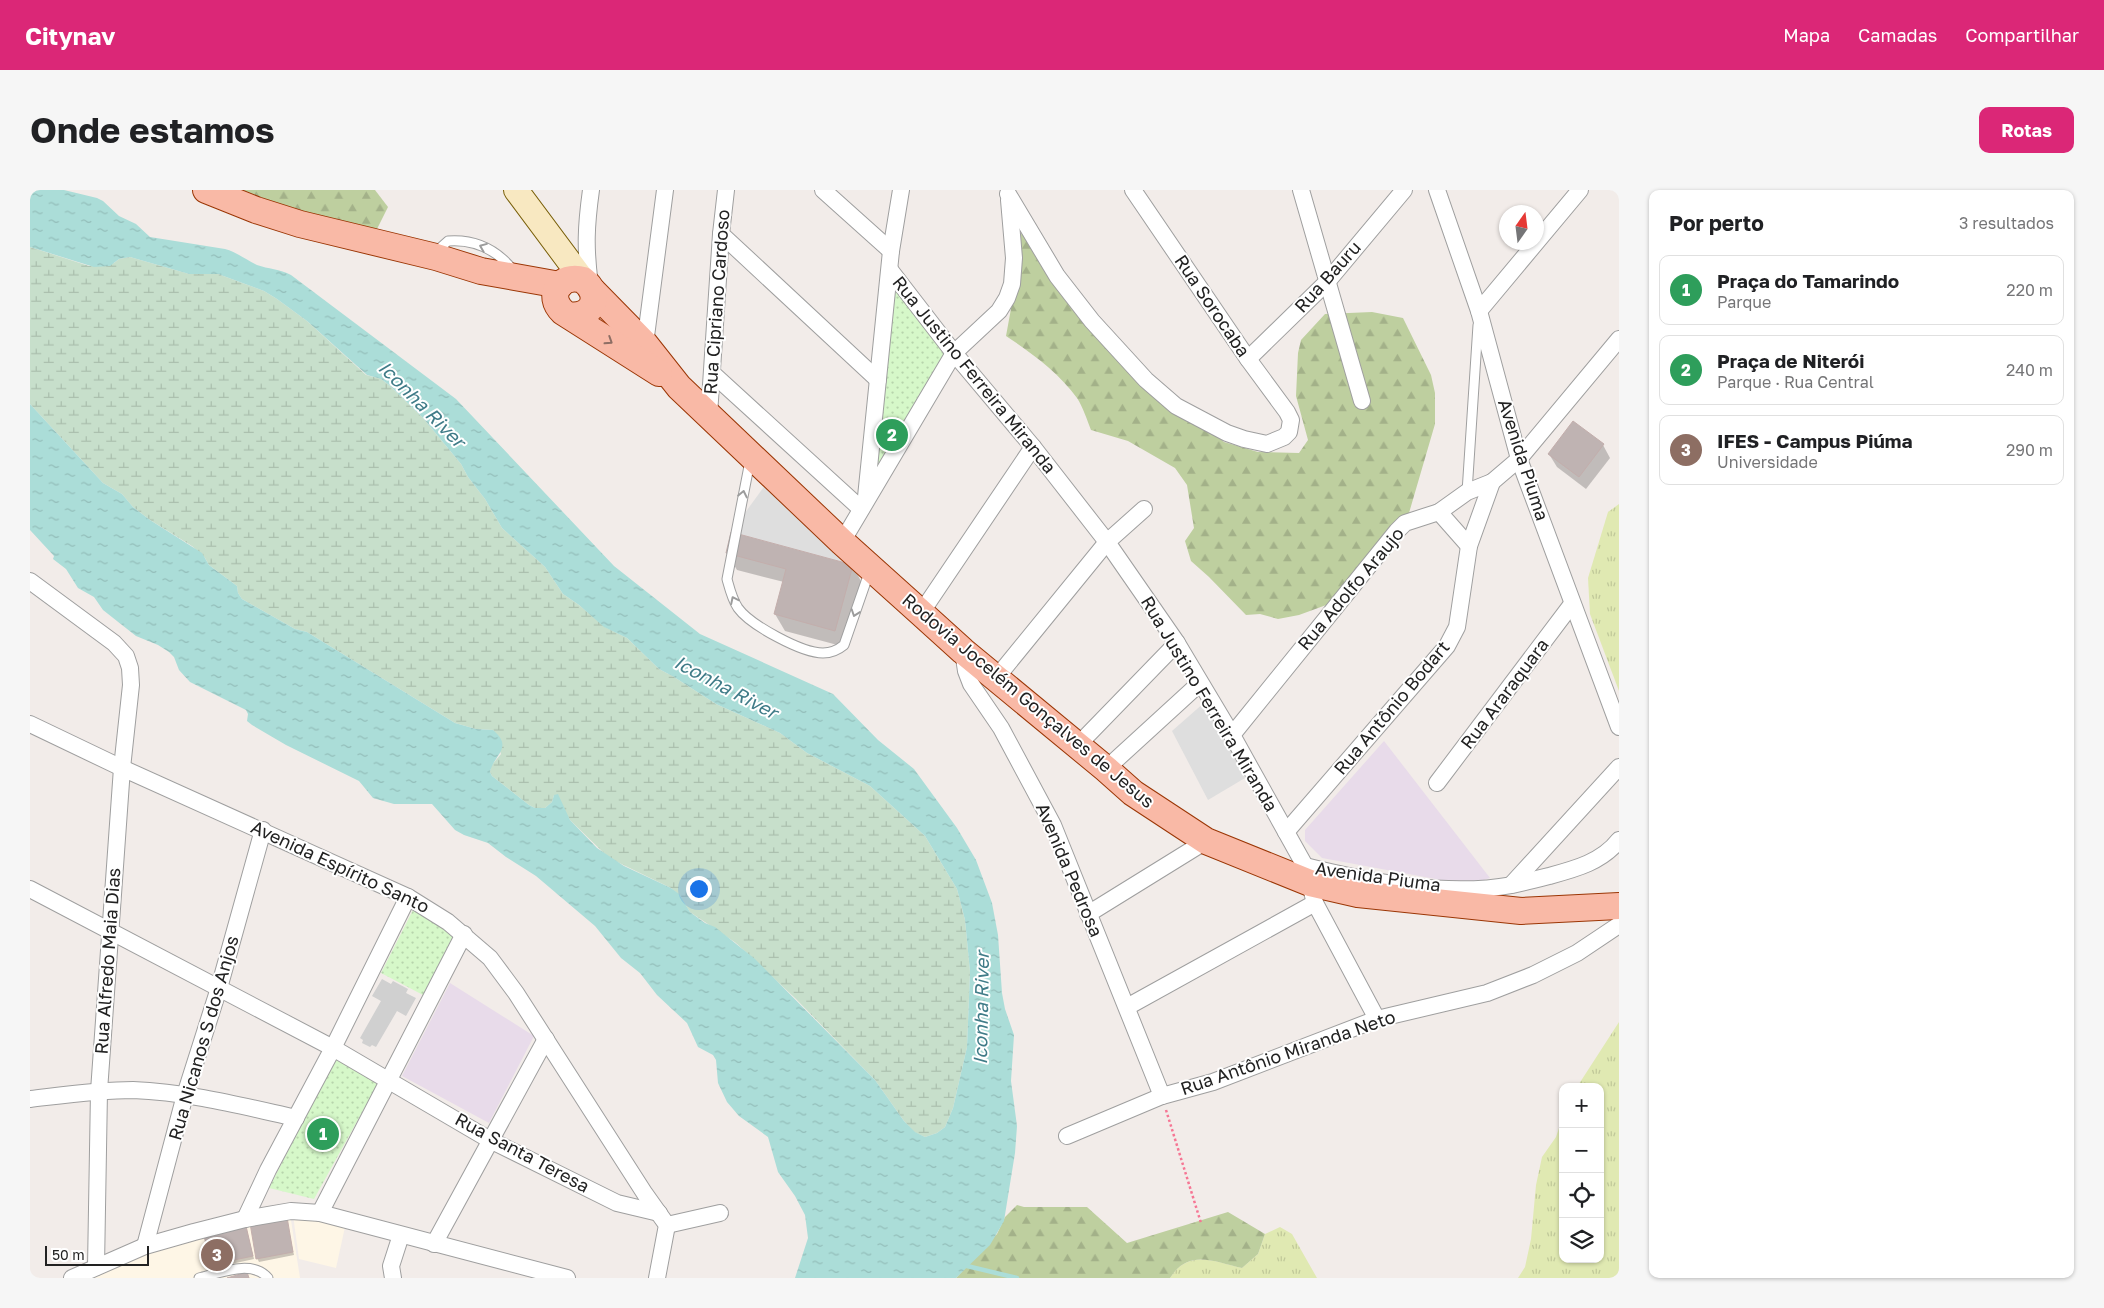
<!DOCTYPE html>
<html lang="pt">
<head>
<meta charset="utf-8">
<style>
	:root { --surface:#fff; --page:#f6f6f6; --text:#202124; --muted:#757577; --line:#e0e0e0; --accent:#db2777 }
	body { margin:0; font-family:"Golos Text",sans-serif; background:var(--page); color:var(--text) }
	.controls { position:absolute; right:15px; bottom:15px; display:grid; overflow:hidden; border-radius:10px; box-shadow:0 1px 4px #0004 }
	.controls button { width:45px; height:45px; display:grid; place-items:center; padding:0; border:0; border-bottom:1px solid var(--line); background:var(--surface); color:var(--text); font:25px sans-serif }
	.compass { position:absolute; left:1469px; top:15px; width:45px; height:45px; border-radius:50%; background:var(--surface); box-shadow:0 1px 4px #0004; rotate:14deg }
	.scale { position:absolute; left:15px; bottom:12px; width:104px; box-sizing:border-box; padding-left:5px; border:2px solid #222; border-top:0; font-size:14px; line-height:18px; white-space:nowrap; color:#222; -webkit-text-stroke:4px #fff; paint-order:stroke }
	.you { position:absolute; left:668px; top:698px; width:18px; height:18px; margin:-12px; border:4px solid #fff; border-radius:50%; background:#1a73e8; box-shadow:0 0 0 8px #1a73e833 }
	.badge { display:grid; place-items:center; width:32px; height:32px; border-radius:50%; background:var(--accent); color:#fff; font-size:16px; font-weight:700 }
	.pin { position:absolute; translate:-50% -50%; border:2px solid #fff; box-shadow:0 1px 5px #0006 }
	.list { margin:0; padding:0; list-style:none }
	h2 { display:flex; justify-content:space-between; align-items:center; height:65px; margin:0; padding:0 20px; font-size:21px }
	h2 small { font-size:16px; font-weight:400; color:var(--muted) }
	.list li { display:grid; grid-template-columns:32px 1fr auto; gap:15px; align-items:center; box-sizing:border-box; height:70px; margin:0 10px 10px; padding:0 10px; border:1px solid var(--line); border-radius:10px }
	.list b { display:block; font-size:19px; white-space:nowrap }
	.list p { margin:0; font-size:16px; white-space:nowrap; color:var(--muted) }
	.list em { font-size:16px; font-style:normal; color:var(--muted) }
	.icon { flex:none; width:28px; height:28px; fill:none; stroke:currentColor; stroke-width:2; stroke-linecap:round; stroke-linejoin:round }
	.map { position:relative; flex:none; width:1589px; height:1088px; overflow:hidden; border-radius:10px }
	header { display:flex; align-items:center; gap:30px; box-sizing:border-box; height:70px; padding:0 25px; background:var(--accent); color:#fff }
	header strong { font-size:24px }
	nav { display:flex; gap:28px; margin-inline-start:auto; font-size:18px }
	.intro { display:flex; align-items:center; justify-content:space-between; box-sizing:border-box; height:120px; padding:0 30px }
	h1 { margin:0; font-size:35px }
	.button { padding:12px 22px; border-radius:10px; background:var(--accent); color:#fff; font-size:18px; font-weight:700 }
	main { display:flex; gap:30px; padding:0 30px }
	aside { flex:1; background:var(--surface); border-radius:10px; box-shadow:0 1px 4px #0004 }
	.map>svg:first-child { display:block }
	.industrial { fill:#e8dbea }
	.education { fill:#fef6e6 }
	.religious { fill:#d0d0d0 }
	.grass { fill:url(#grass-tufts) }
	.forest { fill:url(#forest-firs) }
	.wetland { fill:url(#wetland-marsh) }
	.park { fill:url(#park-dots) }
	.parking { fill:#dedede }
	.water { fill:url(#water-ripples) }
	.shadow { fill:#0003 }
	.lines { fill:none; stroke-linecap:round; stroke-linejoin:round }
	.stream { stroke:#abddd8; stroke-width:4.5 }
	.building { fill:#bfb3b2; stroke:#c3aeac }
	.service-casing { stroke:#9f9f9f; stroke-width:11 }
	.minor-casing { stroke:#9f9f9f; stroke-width:18 }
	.secondary-casing { stroke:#795f09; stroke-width:26 }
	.primary-casing { stroke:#9b3605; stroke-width:28 }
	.path { stroke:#f67694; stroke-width:2.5; stroke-dasharray:2.5 2.5; stroke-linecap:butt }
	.service { stroke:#fff; stroke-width:9 }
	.minor { stroke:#fff; stroke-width:16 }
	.secondary { stroke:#f8e8c1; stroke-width:24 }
	.primary { stroke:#f9b9a6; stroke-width:26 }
	.oneway { stroke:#9c9c9c }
	.oneway2 { stroke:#8e6e64 }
	.labels { text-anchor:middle; stroke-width:4; stroke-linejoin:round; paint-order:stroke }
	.street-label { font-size:18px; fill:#222; stroke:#fff }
	.water-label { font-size:19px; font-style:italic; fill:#407c88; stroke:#fff }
</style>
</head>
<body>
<header>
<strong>Citynav</strong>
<nav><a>Mapa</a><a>Camadas</a><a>Compartilhar</a></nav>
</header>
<div class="intro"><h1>Onde estamos</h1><a class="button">Rotas</a></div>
<main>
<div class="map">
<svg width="1589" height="1088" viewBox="0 0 1589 1088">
	<defs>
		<pattern id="grass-tufts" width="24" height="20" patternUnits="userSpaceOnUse" patternTransform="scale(1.25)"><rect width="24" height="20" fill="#e0e9b2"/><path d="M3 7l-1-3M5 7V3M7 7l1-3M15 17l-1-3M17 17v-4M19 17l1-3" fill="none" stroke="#c0c899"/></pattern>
		<pattern id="forest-firs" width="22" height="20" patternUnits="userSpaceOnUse" patternTransform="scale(1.25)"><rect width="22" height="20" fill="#becf9f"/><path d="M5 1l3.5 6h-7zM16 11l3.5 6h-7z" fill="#a3b189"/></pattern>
		<pattern id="wetland-marsh" width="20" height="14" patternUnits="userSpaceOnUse" patternTransform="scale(1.25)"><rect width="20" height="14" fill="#c7dfcb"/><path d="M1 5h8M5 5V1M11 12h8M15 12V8" fill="none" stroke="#abbfae"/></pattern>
		<pattern id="park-dots" width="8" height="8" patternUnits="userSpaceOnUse" patternTransform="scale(1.25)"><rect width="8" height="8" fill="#d6f8c9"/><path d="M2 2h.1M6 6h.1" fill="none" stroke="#b7d4ac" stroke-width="1.8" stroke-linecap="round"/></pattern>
		<pattern id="water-ripples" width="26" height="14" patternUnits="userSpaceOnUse" patternTransform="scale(1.25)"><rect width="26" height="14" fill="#abddd8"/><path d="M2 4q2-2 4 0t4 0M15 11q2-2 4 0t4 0" fill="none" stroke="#93bdb9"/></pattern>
	</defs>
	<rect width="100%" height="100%" fill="#f2ece9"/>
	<!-- industrial -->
	<g class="industrial">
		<polygon points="1354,551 1460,688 1438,695 1292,668 1275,651 1275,640"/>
		<polygon points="420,793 504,846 459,933 372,886"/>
	</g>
	<!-- education -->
	<g class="education">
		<polygon points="260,1024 270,1088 54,1088 137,1054"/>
		<polygon points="263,1025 315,1037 306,1078 269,1069"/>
	</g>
	<!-- religious -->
	<polygon class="religious" points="352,789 361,794 363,791 378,799 376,803 386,808 376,826 367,821 346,857 342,855 340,857 332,853 333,850 330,848 351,811 342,806"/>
	<!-- grass -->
	<g class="grass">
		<polygon points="1589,314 1589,501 1560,424 1558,388 1578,322"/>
		<polygon points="1589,832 1589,1088 1488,1088 1495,1077 1501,1049 1506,995 1512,967 1526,947 1533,926 1533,1069 1570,1069 1570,897 1547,897"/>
		<path d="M1250,1037L1262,1044L1287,1088H1140C1159,1058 1185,1072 1212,1078L1228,1064L1235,1044Z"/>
	</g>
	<!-- forest -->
	<g class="forest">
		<polygon points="203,0 345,0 358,17 345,43"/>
		<path d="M982,37L1009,57L1125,195L1194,252L1228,262L1269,263L1278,250L1266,206L1268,163L1271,150L1295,124L1342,122L1373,128L1401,185L1405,203V234L1379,323L1299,414L1269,425L1248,429L1230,424L1216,425L1179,387L1161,371L1155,351L1164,338L1157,295L1145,278L1098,251L1061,240C1057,230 1053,217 1047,208C1029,183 1002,163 976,146L987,86Z"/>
		<path d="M987,1015L994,1017H1057L1097,1053L1198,1022L1235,1044L1228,1064L1212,1078C1184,1072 1159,1058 1140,1088H926L967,1044L975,1027Z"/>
	</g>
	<!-- wetland -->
	<polygon class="wetland" points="0,57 59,76 84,73 89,69 100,67 159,84 188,84 234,101 247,109 277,131 336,185 351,189 359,195 393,228 431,274 438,287 455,309 472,338 515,377 533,404 549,415 575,437 597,448 629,479 644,487 686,514 750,543 777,563 840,596 895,646 927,699 935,730 940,782 937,857 923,918 915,937 907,943 895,947 884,942 874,931 845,890 765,808 706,753 660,722 649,705 641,698 579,668 540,630 524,605 522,612 515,618 505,618 499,615 462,586 460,582 461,576 471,564 463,540 446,539 425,533 277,442 265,439 212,409 208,403 207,396 179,375 175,368 162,356 120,330 103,317 92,304 73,293 0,214"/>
	<!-- park -->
	<g class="park">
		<polygon points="860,83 925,168 837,321"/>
		<polygon points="385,716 424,745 393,805 351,783"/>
		<polygon points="307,866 350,890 284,1009 239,998"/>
	</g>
	<!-- parking -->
	<g class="parking">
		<polygon points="736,294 823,375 701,342"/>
		<polygon points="1175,512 1215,588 1178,610 1142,541"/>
	</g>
	<!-- water -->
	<path class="water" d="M0,0H34L67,8L73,11L89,26L106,34L120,47L195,59C207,62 216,70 227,75C238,79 250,79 261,85L426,209L584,376L670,444L803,504L848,550L884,579L927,638L946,670L962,713L968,745L972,803L975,819L984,845L981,891L987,936L985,963L974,1031L960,1055L926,1088H765L778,1048L775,1025L765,1006L748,982L738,947L709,926L697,912L688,893L686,870L683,865L668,857L657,833L627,805L610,783L591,768L565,736L506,686L476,667L458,653L434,645L425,640L402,614H364L343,608L329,591L256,555L222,535L217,531L218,524L216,520L160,492L149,480L144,467L139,462L128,455L106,446L73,420L64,407L48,398L36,379L23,369L24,366L0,340V214L73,293L92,304L103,317L120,330L172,363L179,375L207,396L208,403L212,409L265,439L277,442L425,533L446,539L463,540C484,558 464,564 460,582L462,586L499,615L505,618H515L522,612L524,605L528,604L540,630L567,658L594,676L641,698L649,704L660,722L675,733L685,737L725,769L845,890L874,931L885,942L895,947L907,943L915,937L923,918L937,857L940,782L935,730L927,699L895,646L840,596L777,563L750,543L686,514L644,487L629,479L597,448L574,437L549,415L533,404L515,377L472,338L455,309L438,287L431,274L393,228L359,195L351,189L337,185L277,131L247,109L234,101L188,84H159L100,67L89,69L80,76L64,77L0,57Z"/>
	<!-- shadow -->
	<g class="shadow">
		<polygon points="1543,233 1573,255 1580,268 1556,299 1527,277 1519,264"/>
		<polygon points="697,363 823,376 832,393 815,457 755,441 745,424 754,392 707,380"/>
		<polygon points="256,1028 264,1065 229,1072 227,1068"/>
		<polygon points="216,1037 224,1069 183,1078 181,1075"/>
	</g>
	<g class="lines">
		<!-- stream -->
		<polyline class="stream" points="933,1074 937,1076 987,1088"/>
	</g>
	<!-- building -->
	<g class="building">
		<polygon points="1543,231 1574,254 1549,287 1518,264"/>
		<polygon points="701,342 823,375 805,441 744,424 756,379 696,363"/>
		<polygon points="257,1027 263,1062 226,1069 220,1033"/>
		<polygon points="216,1036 223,1066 180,1075 174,1045"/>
		<polygon points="217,1082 219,1088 197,1088"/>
	</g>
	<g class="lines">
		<!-- service casing -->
		<g class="service-casing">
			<g id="service">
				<path d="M407,64L409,59L418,51C445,49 466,59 483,80"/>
				<path d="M720,271L697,389C700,400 702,409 708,418C720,435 772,463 793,463C800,463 808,460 814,455L840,380"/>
				<polyline points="1437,302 1448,135"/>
				<path d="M169,1088C190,1083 222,1069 238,1088"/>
			</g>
		</g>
		<!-- minor casing -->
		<g class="minor-casing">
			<g id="minor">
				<polyline points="793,0 861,61"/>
				<polyline points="1271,0 1332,211"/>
				<polyline points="1407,0 1449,121 1489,269 1589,537"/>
				<polyline points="978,4 1027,86 1062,131 1116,190 1146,216 1197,243 1214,249 1237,254 1254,247 1259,242 1261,230 1257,222 1218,169 1103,0"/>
				<polyline points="691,44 848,190"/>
				<polyline points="860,80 924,163 1003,257 1077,352 1147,453 1202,545 1275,676 1285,713 1347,829"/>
				<path d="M560,95C555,58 556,36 561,0"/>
				<polyline points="1449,121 1550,0"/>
				<polyline points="615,154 635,0"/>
				<polyline points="1218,169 1297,92 1374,0"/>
				<polyline points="683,184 831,319"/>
				<polyline points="679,225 691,44 696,0"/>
				<polyline points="836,307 861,61 871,0"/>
				<polyline points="1409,322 1439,356"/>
				<polyline points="812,352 924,163 969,121 977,108 982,94 984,68 979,10"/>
				<polyline points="0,391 84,453 96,466 100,478 101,495 92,578 69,901 66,1077"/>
				<polyline points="891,423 1003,257"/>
				<polyline points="933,461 936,481 941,494 971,538 1023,635 1132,906"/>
				<polyline points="967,487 1077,352 1114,319"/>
				<polyline points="0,534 92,578 378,707 418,732 460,768 486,803 615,1004 637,1035 627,1088"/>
				<polyline points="1202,545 1367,341 1375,333 1409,322 1437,302 1462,292 1489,269 1589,149"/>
				<polyline points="1047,556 1147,453"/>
				<polyline points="1076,579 1170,493"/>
				<polyline points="1407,593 1542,414"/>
				<polyline points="1256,642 1417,456 1427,437 1439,356 1462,292"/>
				<path d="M1275,676C1339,692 1417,707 1482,695C1495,692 1507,689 1519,686C1545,679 1572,672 1589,650"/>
				<polyline points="1481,695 1589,577"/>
				<polyline points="0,699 303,858 460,950 587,1013 629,1023"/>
				<polyline points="1058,724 1176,651"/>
				<polyline points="1097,817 1285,713"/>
				<path d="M0,909C34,905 69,900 103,900C158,902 212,916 266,928"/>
				<polyline points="1037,946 1132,906 1183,892 1347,829 1457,803 1503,785 1547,763 1589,735"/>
				<polyline points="290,1023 434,744"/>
				<polyline points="215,1029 238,980 303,858 378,707"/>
				<polyline points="637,1035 690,1023"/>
				<polyline points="404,1054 516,849"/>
				<polyline points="115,1056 155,905 189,798 233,640"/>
				<polyline points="42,1088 115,1056 164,1042 215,1029 261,1021 290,1023 537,1088"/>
				<polyline points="363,1088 361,1076 371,1045"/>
			</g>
		</g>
		<!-- secondary casing -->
		<g class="secondary-casing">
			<polyline id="secondary" points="486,0 553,90"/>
		</g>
		<!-- primary casing -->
		<g class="primary-casing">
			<g id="primary">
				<polyline points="176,0 226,20 270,34 406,67 451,81 530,95"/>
				<polyline points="563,101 615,154 649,197 812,352 891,423 933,461 1076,579 1103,603 1176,651 1280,693 1328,704 1491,721 1589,716"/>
				<path d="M538,125C563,129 573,105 553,90C531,83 515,105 533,122L629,183"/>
			</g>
		</g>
		<!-- path -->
		<polyline class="path" points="1136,920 1171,1033"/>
		<!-- service -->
		<use href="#service" class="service"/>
		<!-- minor -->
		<use href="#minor" class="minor"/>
		<!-- secondary -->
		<use href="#secondary" class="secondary"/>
		<!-- primary -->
		<use href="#primary" class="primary"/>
	</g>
	<!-- one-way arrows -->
	<defs><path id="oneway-chevron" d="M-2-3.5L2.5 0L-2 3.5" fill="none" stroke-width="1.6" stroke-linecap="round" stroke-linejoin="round" transform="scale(1.25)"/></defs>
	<g class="oneway">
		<use href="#oneway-chevron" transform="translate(453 57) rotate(-158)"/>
		<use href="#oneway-chevron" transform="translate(713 304) rotate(-78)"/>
		<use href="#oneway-chevron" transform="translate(704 410) rotate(-116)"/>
		<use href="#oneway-chevron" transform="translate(825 423) rotate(109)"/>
	</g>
	<use class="oneway2" href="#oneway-chevron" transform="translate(579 151) rotate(33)"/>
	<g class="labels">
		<!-- street labels -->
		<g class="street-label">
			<text transform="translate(1298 87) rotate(-48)" y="6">Rua Bauru</text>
			<text transform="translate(687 112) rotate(-86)" y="6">Rua Cipriano Cardoso</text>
			<text transform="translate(1182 116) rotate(56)" y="6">Rua Sorocaba</text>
			<text transform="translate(944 185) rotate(51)" y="6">Rua Justino Ferreira Miranda</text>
			<text transform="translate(1493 270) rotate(72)" y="6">Avenida Piuma</text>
			<text transform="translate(1321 399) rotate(-50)" y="6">Rua Adolfo Araujo</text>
			<text transform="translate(1475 504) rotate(-53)" y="6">Rua Araraquara</text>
			<text transform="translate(998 511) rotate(40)" y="6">Rodovia Jocelém Gonçalves de Jesus</text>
			<text transform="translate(1179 514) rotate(59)" y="6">Rua Justino Ferreira Miranda</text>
			<text transform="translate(1362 518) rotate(-50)" y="6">Rua Antônio Bodart</text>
			<text transform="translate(310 677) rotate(25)" y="6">Avenida Espírito Santo</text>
			<text transform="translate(1039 680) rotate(67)" y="6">Avenida Pedrosa</text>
			<text transform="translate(1348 687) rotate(8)" y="6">Avenida Piuma</text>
			<text transform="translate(78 771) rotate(-86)" y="6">Rua Alfredo Maia Dias</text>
			<text transform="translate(174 848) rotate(-74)" y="6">Rua Nicanos S dos Anjos</text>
			<text transform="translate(1258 863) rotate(-19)" y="6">Rua Antônio Miranda Neto</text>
			<text transform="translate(492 963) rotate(28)" y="6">Rua Santa Teresa</text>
		</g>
		<!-- water labels -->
		<g class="water-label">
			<text transform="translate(392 214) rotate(45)" y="7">Iconha River</text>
			<text transform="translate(696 497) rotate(28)" y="7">Iconha River</text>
			<text transform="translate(951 818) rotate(-89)" y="7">Iconha River</text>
		</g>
	</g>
</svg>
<div class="controls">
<button>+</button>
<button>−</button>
<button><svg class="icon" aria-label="locate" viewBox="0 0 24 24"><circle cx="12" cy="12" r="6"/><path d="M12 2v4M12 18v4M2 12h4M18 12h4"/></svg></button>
<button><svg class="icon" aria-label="layers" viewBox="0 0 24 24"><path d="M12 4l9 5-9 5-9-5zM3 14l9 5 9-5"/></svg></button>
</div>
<svg class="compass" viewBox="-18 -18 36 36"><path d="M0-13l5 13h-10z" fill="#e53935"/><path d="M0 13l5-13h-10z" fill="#757577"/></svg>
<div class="scale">50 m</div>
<div class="you"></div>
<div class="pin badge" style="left:293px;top:944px;background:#2e9e5b">1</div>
<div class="pin badge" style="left:862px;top:245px;background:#2e9e5b">2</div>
<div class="pin badge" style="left:187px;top:1065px;background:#8d6e63">3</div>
</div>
<aside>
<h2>Por perto<small>3 resultados</small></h2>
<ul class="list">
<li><span class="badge" style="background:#2e9e5b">1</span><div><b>Praça do Tamarindo</b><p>Parque</p></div><em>220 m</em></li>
<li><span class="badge" style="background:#2e9e5b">2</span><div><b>Praça de Niterói</b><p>Parque · Rua Central</p></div><em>240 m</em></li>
<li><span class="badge" style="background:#8d6e63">3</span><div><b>IFES - Campus Piúma</b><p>Universidade</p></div><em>290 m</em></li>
</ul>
</aside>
</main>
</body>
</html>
